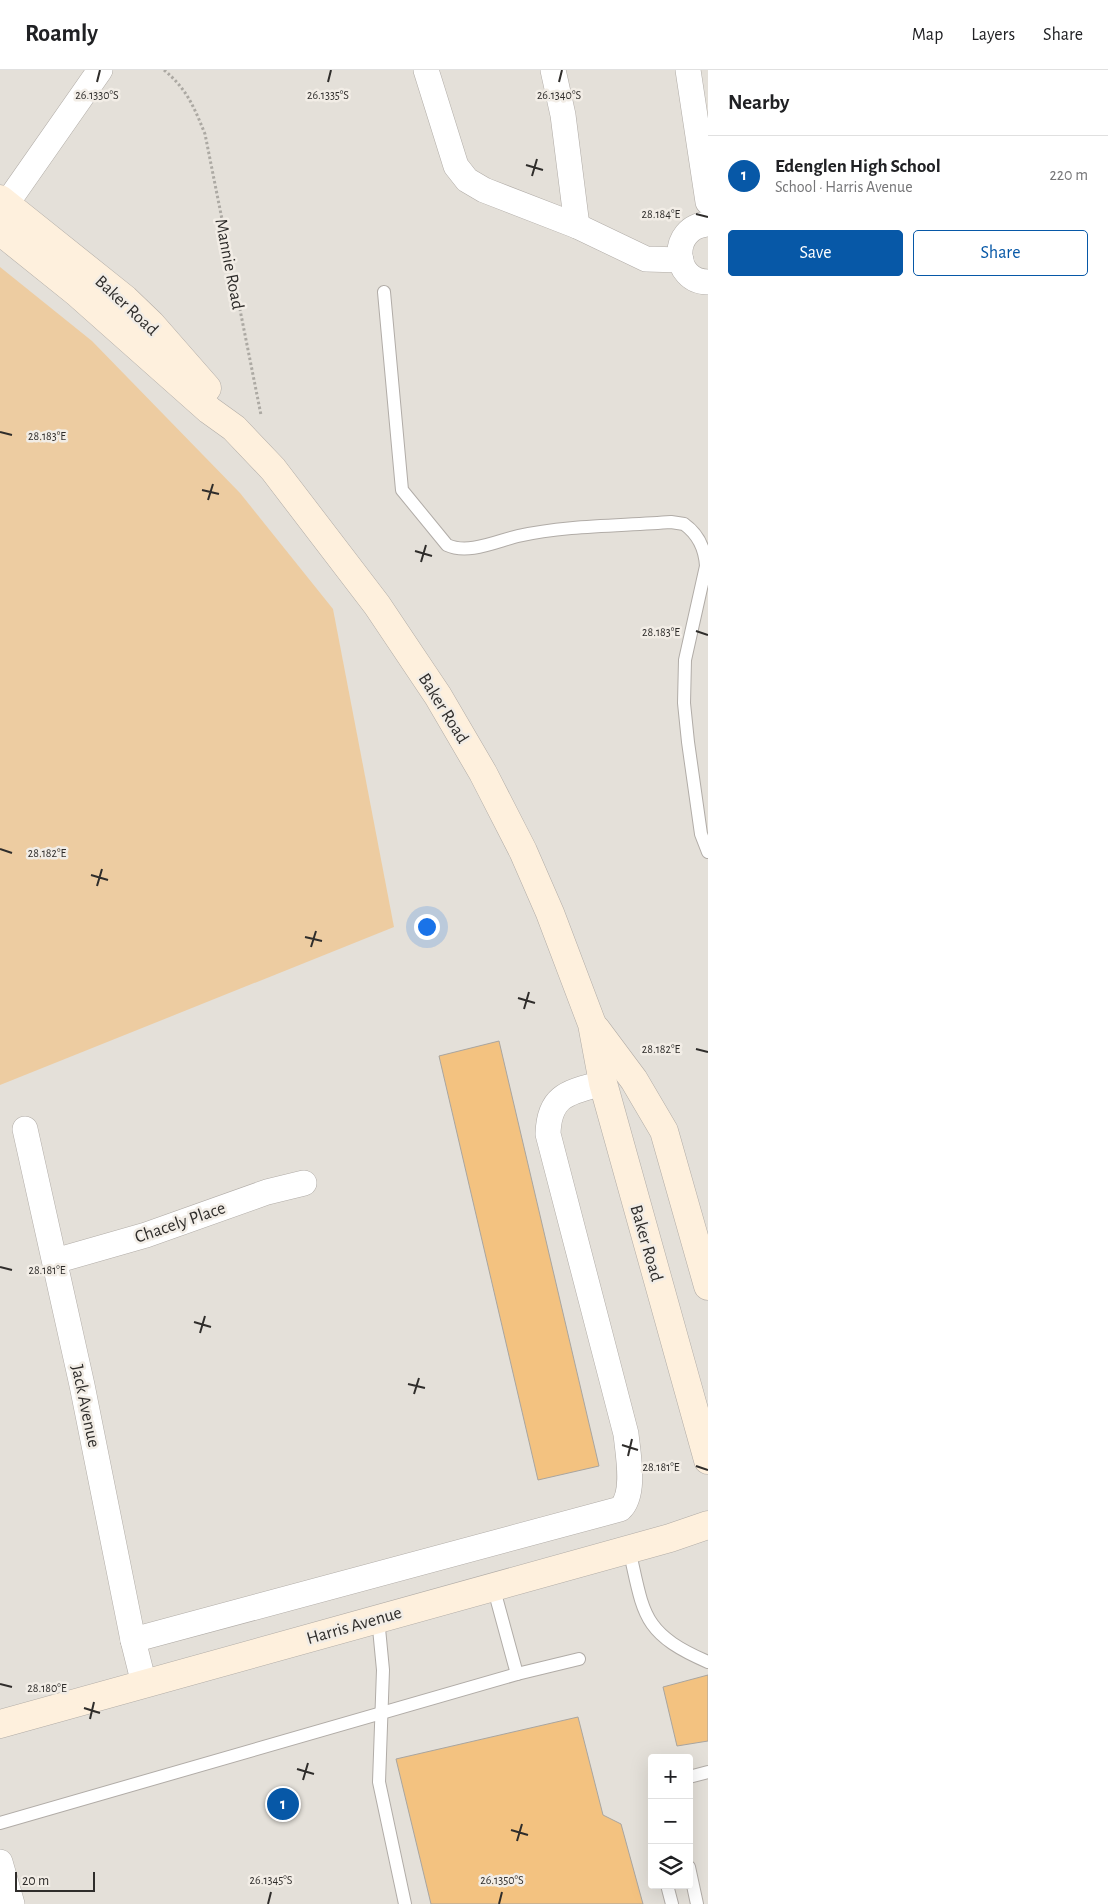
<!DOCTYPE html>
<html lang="en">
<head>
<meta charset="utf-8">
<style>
	:root { --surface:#fff; --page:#f2f2f2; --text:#202124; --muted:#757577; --line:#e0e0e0; --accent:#0758a7 }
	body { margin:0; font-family:"Alegreya Sans",sans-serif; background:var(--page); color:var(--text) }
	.controls { position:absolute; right:15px; bottom:15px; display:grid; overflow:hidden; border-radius:5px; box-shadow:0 5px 20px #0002 }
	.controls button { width:45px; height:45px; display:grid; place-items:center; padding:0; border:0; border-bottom:1px solid var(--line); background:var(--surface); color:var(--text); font:25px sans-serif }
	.scale { position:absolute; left:15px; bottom:12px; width:80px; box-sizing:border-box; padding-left:5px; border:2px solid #2f2d2b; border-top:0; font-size:14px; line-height:18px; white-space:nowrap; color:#2f2d2b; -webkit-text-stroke:4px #f2ede6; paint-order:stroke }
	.you { position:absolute; left:426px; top:856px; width:18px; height:18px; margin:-12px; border:4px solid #fff; border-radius:50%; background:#1a73e8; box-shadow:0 0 0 8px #1a73e833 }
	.badge { display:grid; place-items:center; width:32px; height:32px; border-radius:50%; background:var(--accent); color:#fff; font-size:16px; font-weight:700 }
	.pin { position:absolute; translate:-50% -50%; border:2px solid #fff; box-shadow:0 1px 5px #0006 }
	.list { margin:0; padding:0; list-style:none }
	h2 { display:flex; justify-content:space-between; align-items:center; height:65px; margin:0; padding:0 20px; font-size:21px }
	h2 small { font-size:16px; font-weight:400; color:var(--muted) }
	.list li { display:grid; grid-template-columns:32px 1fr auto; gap:15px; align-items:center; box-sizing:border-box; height:80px; padding:0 20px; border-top:1px solid var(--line) }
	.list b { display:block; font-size:19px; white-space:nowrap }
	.list p { margin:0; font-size:16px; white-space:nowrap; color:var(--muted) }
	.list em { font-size:16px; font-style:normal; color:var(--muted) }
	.actions { display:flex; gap:10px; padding:15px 20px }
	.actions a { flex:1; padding:11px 0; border:1px solid var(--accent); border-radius:5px; text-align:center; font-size:18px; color:var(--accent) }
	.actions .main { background:var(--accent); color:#fff }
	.icon { flex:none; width:28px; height:28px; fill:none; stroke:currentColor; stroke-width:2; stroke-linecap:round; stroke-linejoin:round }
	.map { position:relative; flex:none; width:708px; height:1834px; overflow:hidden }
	header { display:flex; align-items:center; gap:30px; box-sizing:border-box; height:70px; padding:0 25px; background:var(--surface); border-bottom:1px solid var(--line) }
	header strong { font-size:24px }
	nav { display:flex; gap:28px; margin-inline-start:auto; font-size:18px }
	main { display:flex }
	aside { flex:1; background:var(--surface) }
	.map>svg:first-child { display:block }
	.green { fill:#edcca1 }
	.building { fill:#f3c280; stroke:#a9a59f }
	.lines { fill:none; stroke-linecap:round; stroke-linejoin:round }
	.service-casing { stroke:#b1aca7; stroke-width:14 }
	.minor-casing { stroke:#b1aca7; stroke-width:26 }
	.secondary-casing { stroke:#b1aca7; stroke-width:29 }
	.path { stroke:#aca9a3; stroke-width:3; stroke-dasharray:2.5 2.5; stroke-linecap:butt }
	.service { stroke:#fff; stroke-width:12 }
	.minor { stroke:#fff; stroke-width:25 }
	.secondary { stroke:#fef0dd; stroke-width:28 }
	.ticks { fill:none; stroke:#2f2d2b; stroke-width:2 }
	.labels { text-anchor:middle; stroke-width:5; stroke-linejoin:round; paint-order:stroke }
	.street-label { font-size:18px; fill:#2f2d2b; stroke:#f2ede6 }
	.ticks-label { font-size:12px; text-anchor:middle; fill:#2f2d2b; stroke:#f2ede6; stroke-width:5; stroke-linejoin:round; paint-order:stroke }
</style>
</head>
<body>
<header>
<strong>Roamly</strong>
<nav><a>Map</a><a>Layers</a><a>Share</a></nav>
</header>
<main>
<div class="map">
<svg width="708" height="1834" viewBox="0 0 708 1834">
	<rect width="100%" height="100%" fill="#e4e0d9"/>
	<!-- green -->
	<polygon class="green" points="0,197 92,271 240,423 333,539 394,857 0,1015"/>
	<!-- building -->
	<g class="building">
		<polygon points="499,971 599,1396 538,1410 439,986"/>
		<polygon points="708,1605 708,1671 677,1676 663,1617"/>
		<polygon points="578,1647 603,1745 621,1754 643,1834 431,1834 396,1689"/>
	</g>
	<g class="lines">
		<!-- service casing -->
		<g class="service-casing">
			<g id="service">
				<path d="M384,222L402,420L447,475C468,485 497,471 518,466C567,455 621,456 671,452L684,454C698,464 705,479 706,496L685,590L684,633L688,672L701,764L708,782"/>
				<path d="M629,1479C644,1544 641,1563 708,1592"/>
				<polyline points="493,1516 517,1604 579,1589"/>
				<polyline points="378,1548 383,1600 379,1712 405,1834"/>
				<polyline points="689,1707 708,1702"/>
				<polyline points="0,1753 517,1604"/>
				<polyline points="689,1797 697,1834"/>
				<polyline points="667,1815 672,1834"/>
			</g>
		</g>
		<!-- minor casing -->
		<g class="minor-casing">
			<g id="minor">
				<polyline points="426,0 456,96 467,110 484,120 577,156 646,189 681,190"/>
				<polyline points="553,0 563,45 577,156"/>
				<polyline points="688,0 708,132"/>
				<polyline points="0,143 100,0"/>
				<path d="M708,154C669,157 672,212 708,212"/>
				<polyline points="25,1059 82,1315 133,1570 144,1614"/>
				<polyline points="55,1191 146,1165 267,1122 304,1113"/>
				<path d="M133,1570L620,1439C636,1425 628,1384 626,1364L548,1064C549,1024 570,1022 603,1013"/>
				<polyline points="0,1792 12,1834"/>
			</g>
		</g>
		<!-- secondary casing -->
		<g class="secondary-casing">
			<g id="secondary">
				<polyline points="0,129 125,229 151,254 207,318"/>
				<polyline points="0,161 76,222 209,340 234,358 273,399 377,535 438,626 483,703 523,781 550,843 592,954 603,1013 708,1390"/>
				<polyline points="596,959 634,1010 664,1061 708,1216"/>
				<polyline points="0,1654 670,1468 708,1455"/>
			</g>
		</g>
		<!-- path -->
		<path class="path" d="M164,0C187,19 194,37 205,64L261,345"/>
		<!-- service -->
		<use href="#service" class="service"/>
		<!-- minor -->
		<use href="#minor" class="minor"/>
		<!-- secondary -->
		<use href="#secondary" class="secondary"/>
	</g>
	<!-- ticks -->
	<path class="ticks" d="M97,12L100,0M328,12L331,0M559,12L562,0M526,95L543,100M532,106L537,89M696,144L708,147M0,362L12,365M202,420L219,424M208,430L213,414M415,481L432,486M421,492L426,475M696,561L708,565M0,779L12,783M91,805L108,810M97,816L102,799M305,867L322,871M311,877L316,861M518,928L535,933M524,939L529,922M696,979L708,982M0,1197L12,1200M194,1252L211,1257M200,1263L205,1246M408,1314L425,1318M414,1324L419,1308M622,1375L638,1380M628,1386L632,1369M696,1396L708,1400M0,1614L12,1617M84,1638L100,1643M90,1649L94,1632M297,1699L314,1704M303,1710L308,1693M511,1760L528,1765M517,1771L522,1754M268,1834L271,1822M499,1834L502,1822"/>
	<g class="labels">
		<!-- street labels -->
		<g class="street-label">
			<text transform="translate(230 194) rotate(79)" y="6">Mannie Road</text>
			<text transform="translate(127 235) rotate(43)" y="6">Baker Road</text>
			<text transform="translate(444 638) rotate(58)" y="6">Baker Road</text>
			<text transform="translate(180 1152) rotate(-19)" y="6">Chacely Place</text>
			<text transform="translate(647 1173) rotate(74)" y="6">Baker Road</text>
			<text transform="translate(86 1336) rotate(78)" y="6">Jack Avenue</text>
			<text transform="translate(354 1555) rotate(-16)" y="6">Harris Avenue</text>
		</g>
	</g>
	<g class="ticks-label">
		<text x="97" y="29">26.1330°S</text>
		<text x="328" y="29">26.1335°S</text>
		<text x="559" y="29">26.1340°S</text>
		<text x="661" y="148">28.184°E</text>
		<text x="47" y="370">28.183°E</text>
		<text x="661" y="566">28.183°E</text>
		<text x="47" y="787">28.182°E</text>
		<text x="661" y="983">28.182°E</text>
		<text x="47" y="1204">28.181°E</text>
		<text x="661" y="1401">28.181°E</text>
		<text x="47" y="1622">28.180°E</text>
		<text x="271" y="1814">26.1345°S</text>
		<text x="502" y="1814">26.1350°S</text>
	</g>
</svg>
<div class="controls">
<button>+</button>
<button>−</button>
<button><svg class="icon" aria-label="layers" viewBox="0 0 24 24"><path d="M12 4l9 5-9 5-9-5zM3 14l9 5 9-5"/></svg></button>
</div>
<div class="scale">20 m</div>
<div class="you"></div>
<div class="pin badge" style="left:283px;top:1734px">1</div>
</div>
<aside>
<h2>Nearby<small></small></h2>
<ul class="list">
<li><span class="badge">1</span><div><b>Edenglen High School</b><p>School · Harris Avenue</p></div><em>220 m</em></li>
</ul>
<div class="actions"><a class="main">Save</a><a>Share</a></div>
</aside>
</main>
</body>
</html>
